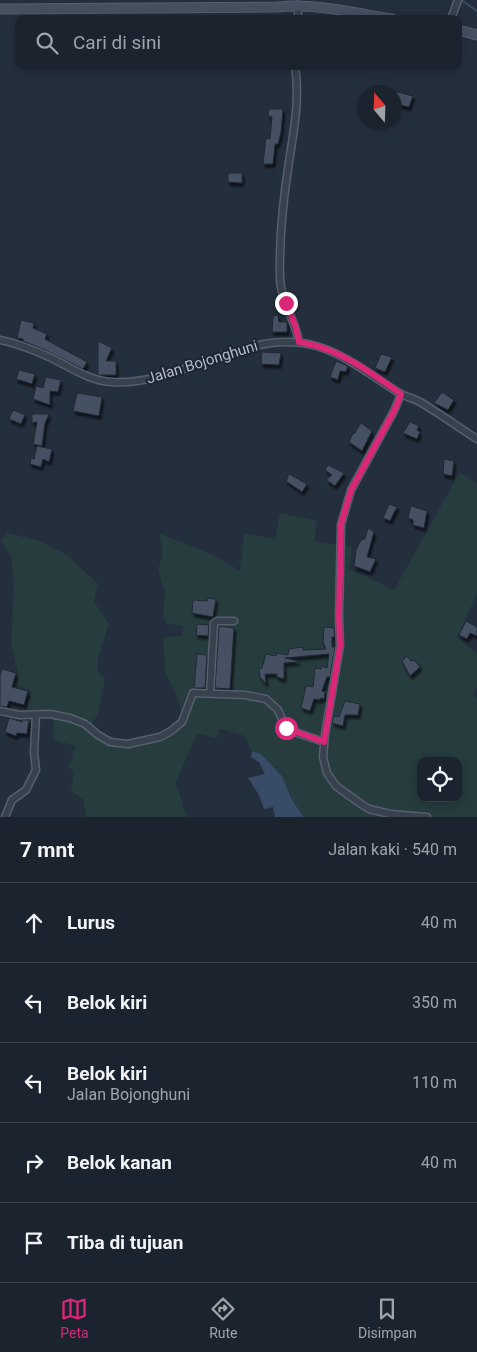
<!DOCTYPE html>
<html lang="id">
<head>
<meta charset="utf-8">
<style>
	:root { --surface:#1b232e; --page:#282f3a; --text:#f1f3f6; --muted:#a0a4aa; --line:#39404a; --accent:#db2777 }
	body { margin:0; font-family:Roboto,sans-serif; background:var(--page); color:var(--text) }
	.controls { position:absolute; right:15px; bottom:15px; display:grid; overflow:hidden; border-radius:10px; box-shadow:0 2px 12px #0003 }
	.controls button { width:45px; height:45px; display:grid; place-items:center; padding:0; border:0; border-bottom:1px solid var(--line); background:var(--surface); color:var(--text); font:25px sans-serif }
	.compass { position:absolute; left:357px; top:85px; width:45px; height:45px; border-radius:50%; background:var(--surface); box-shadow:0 2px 12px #0003; rotate:341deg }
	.stop { position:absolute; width:15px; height:15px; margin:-11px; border:4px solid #db2777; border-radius:50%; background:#fff }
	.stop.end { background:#db2777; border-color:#fff; box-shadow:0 1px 5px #0008 }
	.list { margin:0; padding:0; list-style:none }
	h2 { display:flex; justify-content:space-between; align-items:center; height:65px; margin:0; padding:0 20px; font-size:21px }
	h2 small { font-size:16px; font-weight:400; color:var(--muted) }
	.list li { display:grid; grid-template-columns:32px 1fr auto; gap:15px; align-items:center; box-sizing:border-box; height:80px; padding:0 20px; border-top:1px solid var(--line) }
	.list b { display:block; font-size:19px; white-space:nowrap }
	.list p { margin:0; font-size:16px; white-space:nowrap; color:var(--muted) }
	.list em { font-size:16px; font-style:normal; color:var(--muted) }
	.icon { flex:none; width:28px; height:28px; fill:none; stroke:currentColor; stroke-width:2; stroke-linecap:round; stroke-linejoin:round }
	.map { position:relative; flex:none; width:477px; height:817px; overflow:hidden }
	.search { position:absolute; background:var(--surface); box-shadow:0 2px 12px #0003; left:15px; right:15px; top:15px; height:55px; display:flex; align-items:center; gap:12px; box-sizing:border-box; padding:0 18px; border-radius:10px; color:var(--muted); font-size:19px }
	.sheet { height:465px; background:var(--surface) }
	nav { display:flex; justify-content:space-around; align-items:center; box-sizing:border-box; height:70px; border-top:1px solid var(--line); background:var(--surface); font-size:14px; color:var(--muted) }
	nav a { display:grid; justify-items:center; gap:2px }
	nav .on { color:var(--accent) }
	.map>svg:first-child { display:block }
	.green { fill:#263c3f; fill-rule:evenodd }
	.water { fill:#394c67 }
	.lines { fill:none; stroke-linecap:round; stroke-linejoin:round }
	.stream { stroke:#394c67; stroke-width:2 }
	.building { fill:#455162; stroke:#1f2835; filter:url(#shadow) }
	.street-casing { stroke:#565f6c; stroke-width:9 }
	.secondary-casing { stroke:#565f6c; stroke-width:11 }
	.street { stroke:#38414e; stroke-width:6 }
	.secondary { stroke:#465061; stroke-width:9 }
	.route { stroke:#db2777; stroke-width:6 }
	.labels { text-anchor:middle; stroke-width:4.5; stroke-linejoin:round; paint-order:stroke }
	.street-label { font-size:15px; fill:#b4bcc9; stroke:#1d2633 }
</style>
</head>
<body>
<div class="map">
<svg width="477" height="817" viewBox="0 0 477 817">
	<defs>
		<filter id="shadow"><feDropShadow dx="2" dy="3.5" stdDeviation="1" flood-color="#0009"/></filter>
	</defs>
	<rect width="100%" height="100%" fill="#242f3e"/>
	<!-- green -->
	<path class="green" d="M460,472L477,484V594L457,637L477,654V687L473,694L477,699V817H304L292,800L282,776L261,754L252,751L245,736L219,729L217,738L197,734L175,784L179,791L186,817H87L83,799L71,791L74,771L68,767L76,746L53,740L54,714L27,710L31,691L17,686L18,672L11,643L14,582L11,556L1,541L7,533L40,541L68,556L98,584L94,602L109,623L98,659V672L105,679L98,714L90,726L127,746L160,738L177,730L184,721L179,701L165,672L163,637L182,636L183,625L167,624L163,616L165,593L158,570L163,553L159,533L215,556L240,571L244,533L275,539L280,513L317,521L314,541L352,547L349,569L394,590ZM421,761H458V798H421Z"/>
	<!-- water -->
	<polygon class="water" points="252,751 261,754 282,776 292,800 304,817 275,817 273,807 264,809 259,795 248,778 265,774 259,762 251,757"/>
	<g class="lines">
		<!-- stream -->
		<polyline class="stream" points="461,0 477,11"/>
	</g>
	<!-- building -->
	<g class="building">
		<polygon points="394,91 413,96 409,107 394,104"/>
		<polygon points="269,109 283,109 281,132 278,144 275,144 273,164 263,164 266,138 270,139 272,117 268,116"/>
		<polygon points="228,173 242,173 242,183 228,182"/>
		<polygon points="278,315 279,322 287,322 287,332 272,332 273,316"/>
		<polygon points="21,320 34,323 33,328 47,334 45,339 87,362 83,369 45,350 23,341 23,339 17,338"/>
		<polygon points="98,341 112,348 106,361 116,361 116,375 98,375"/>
		<polygon points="262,352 281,353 279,365 261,364"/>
		<polygon points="381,354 392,357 385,372 375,368"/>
		<polygon points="336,361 348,366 346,372 340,371 338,380 330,377"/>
		<polygon points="19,370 35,374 32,384 16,379"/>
		<polygon points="46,377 61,380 58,392 50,391 50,405 33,399 36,386 43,388"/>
		<polygon points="442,392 454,400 448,410 434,403"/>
		<polygon points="77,393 102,397 99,416 73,411"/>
		<polygon points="13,410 25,415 21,424 9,419"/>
		<polygon points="32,414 49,414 45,423 42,446 33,444 37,422 32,423"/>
		<polygon points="410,422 419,426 417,430 420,432 417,439 403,433"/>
		<polygon points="361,423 372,431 362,451 349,442 353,433 354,434"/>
		<polygon points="37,446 52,449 49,462 43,459 41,467 30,464 31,458 34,459"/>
		<polygon points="444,459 454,461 452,476 443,474"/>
		<polygon points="328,465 344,473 335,486 326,480 332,475 325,470"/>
		<polygon points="289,474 307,484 302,492 286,481"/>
		<polygon points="389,504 397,507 390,521 383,518"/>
		<polygon points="411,506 427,511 424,528 413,525 413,520 408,518"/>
		<polygon points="368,528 374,532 367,557 376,559 370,572 354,566 356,550 361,540 365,539"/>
		<polygon points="208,598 216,599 213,617 192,613 193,600 207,601"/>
		<polygon points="466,621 477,627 477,636 470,633 467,639 459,635"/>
		<polygon points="197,624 209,625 208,636 196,635"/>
		<polygon points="219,626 234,628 230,689 215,688"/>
		<polygon points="324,627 334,628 335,637 332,637 332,647 335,647 330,677 327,677 322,691 325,692 324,699 320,698 320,700 314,699 310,711 301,708 306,686 313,687 315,668 321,669 321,666 327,668 329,654 285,658 298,661 298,662 284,663 284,679 277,677 277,674 265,674 266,684 260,677 259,669 262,668 266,654 276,656 277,653 288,655 289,649 303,647 303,650 326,649 323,642"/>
		<polygon points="197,654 207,655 205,688 194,688"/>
		<polygon points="407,656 411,661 414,660 420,667 410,676 402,661"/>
		<polygon points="2,669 16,673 12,687 28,691 24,705 9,701 7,707 0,706 0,676"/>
		<polygon points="345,701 360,704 358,715 345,715 343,726 332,723 334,716 339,717"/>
		<polygon points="9,718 22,722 22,720 29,720 27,734 17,733 16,736 5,732"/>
	</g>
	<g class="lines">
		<!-- street casing -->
		<g class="street-casing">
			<g id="street">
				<polyline points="298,5 298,19"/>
				<polyline points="451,19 458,0"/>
				<path d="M295,66C300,98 294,130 289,162C283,200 279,238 280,277C280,299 295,319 299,342"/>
				<path d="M0,340C16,343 42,353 57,361C75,370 91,381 112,382C152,385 201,362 240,350C312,327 342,356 399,393C406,397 413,398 420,402C439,413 458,427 477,439"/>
				<polyline points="401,394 394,411 351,490 341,525 339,616 340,646 325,734 323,757 327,773 336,786 361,804 369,809 390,814 427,817"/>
				<polyline points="210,693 214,623 217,621 234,621"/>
				<polyline points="0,711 20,715 50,714 70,718 85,724 98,735 110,742 128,744 160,737 171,731 182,722 193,693 245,695 266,699 278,710 286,728 289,730 324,742"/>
				<polyline points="5,817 12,800 26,790 36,770 34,753 36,715"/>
			</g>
		</g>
		<!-- secondary casing -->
		<g class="secondary-casing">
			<g id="secondary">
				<path d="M0,9L278,7C317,3 354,13 392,19"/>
				<polyline points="458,30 477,35"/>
			</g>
		</g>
		<!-- street -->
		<use href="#street" class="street"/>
		<!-- secondary -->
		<use href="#secondary" class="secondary"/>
	</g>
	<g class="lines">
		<!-- route -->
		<path class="route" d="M286,303L296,328L299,342C338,348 369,371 401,394L394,411L351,490L341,524L339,616L340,646L324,742L286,728"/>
	</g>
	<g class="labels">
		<!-- street labels -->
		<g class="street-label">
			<text transform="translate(202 362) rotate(-17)" y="5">Jalan Bojonghuni</text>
		</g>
	</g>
</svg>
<div class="controls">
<button><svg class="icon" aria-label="locate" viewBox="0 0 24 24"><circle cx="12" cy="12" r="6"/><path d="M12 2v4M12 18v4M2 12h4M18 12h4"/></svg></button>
</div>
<svg class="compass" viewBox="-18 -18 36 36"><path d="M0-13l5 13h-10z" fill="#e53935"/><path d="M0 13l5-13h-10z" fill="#a0a4aa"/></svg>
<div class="stop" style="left:286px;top:728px"></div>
<div class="stop end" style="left:286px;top:303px"></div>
<div class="search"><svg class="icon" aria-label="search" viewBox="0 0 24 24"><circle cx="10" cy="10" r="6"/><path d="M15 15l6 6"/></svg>Cari di sini</div>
</div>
<section class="sheet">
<h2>7 mnt<small>Jalan kaki · 540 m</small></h2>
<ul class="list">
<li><svg class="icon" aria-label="ahead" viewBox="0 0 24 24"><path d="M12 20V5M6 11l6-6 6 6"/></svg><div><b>Lurus</b></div><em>40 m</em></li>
<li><svg class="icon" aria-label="left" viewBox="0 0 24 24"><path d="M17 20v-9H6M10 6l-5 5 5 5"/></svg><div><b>Belok kiri</b></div><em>350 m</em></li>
<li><svg class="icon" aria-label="left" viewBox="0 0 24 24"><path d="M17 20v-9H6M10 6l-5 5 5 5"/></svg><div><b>Belok kiri</b><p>Jalan Bojonghuni</p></div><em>110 m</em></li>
<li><svg class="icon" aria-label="right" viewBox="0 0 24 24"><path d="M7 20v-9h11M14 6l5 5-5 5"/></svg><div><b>Belok kanan</b></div><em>40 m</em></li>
<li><svg class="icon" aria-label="arrive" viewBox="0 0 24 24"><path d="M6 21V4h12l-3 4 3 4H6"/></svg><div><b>Tiba di tujuan</b></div></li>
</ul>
</section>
<nav>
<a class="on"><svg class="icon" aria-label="map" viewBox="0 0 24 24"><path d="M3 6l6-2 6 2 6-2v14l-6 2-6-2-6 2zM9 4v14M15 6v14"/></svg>Peta</a>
<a><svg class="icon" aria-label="directions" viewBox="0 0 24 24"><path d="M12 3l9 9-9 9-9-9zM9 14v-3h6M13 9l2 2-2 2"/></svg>Rute</a>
<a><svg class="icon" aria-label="saved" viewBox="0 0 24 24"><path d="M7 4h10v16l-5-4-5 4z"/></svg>Disimpan</a>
</nav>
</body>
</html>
